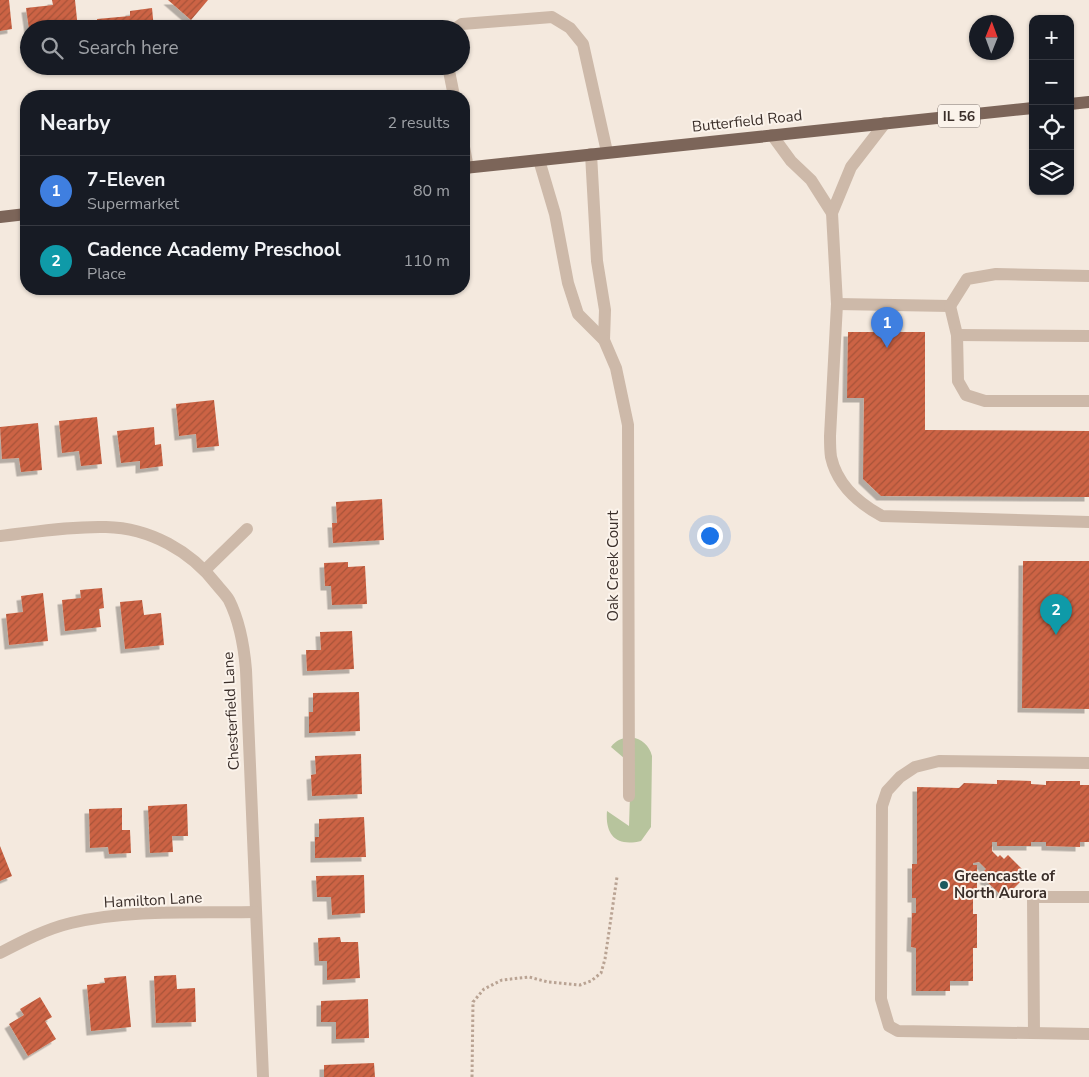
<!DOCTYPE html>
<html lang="en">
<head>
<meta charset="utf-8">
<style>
	:root { --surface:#171b24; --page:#20242c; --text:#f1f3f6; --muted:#9ea1a6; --line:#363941; --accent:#2563eb }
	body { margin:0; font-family:"Nunito Sans",sans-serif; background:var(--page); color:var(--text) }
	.controls { position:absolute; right:15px; top:15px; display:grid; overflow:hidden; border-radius:10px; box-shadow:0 1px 4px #0004 }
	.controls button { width:45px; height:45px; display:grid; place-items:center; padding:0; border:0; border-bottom:1px solid var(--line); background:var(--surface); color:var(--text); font:25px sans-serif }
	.compass { position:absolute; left:969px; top:15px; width:45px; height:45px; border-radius:50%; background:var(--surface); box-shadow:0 1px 4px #0004; rotate:1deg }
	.you { position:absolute; left:709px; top:535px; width:18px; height:18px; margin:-12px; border:4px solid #fff; border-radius:50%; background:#1a73e8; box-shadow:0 0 0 8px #1a73e833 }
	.badge { display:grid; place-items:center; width:32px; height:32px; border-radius:50%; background:var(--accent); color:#fff; font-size:16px; font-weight:700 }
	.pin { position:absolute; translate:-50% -41px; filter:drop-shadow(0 1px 2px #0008) }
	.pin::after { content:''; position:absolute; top:26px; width:18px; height:15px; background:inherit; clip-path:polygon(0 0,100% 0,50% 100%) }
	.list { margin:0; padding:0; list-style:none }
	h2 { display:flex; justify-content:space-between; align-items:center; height:65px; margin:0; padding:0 20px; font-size:21px }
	h2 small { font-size:16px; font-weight:400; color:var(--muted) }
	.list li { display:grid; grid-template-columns:32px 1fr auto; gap:15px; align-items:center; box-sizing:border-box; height:70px; padding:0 20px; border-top:1px solid var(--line) }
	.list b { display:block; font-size:19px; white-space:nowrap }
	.list p { margin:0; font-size:16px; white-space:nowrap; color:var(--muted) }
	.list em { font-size:16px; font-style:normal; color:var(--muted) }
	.icon { flex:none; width:28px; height:28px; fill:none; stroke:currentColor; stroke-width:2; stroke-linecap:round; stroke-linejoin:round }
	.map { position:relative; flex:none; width:1089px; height:1077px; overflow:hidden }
	.search { position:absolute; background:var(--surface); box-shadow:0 1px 4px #0004; left:20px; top:20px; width:450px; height:55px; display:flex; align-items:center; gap:12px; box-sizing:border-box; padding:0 18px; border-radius:28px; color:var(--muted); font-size:19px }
	.panel { position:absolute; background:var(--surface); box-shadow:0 1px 4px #0004; left:20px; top:90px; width:450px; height:205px; border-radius:20px }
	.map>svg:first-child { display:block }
	.green { fill:#b7c49d }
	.building { fill:url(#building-hatch); filter:url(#shadow) }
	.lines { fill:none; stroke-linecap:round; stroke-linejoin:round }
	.path { stroke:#b9a393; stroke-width:3; stroke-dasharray:2.5 2.5; stroke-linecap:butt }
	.minor { stroke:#cdb9a9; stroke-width:12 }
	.major { stroke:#7c6559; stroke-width:12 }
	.poi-dot { fill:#1c5a5e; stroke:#fbf3eb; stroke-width:2 }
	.labels { text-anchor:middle; stroke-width:4; stroke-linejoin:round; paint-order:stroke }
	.shield { fill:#fbf3eb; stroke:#746963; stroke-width:1 }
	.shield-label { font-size:14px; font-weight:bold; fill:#3a2e29 }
	.street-label { font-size:15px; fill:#3a2e29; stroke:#fbf3eb }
	.poi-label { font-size:15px; font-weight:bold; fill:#3a2e29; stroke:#fbf3eb; text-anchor:start }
</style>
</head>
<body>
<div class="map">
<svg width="1089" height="1077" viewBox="0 0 1089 1077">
	<defs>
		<pattern id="building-hatch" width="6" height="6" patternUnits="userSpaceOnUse" patternTransform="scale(1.25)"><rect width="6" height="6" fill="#cc6444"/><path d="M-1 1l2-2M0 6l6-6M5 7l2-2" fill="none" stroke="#a75339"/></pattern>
		<filter id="shadow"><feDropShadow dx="-4.5" dy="4.5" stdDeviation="0" flood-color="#0004"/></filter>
	</defs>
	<rect width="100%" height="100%" fill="#f4e9de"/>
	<!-- green -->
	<path class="green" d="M631,737C642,739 649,745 652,756L651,827L641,841C616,847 605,835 607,811L629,826L631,764L611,747C616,740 622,738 631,737Z"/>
	<!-- building -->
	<g class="building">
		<polygon points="0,0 9,0 12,29 0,31"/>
		<polygon points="52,0 75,0 78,29 29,29 26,8 53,5"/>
		<polygon points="168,0 208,0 191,20"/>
		<polygon points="152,8 154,29 98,29 97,19 130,16 130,11"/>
		<polygon points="848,332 925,332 925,430 1089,431 1089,497 881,496 863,479 864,398 847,398"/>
		<polygon points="214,400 219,446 197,448 196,434 179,436 176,404"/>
		<polygon points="97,417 102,464 81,466 79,451 62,453 59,421"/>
		<polygon points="38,423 42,470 21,472 19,458 2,459 0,427"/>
		<polygon points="154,427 155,445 161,444 163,466 140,469 140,461 121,463 117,431"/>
		<polygon points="382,499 384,540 333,543 332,523 337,523 336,502"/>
		<polygon points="1023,561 1089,561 1089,709 1022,708"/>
		<polygon points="348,562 348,567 365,566 367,604 332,605 331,586 325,586 324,563"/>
		<polygon points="102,588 104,608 99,609 101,627 65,631 62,600 81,598 80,590"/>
		<polygon points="43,593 48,641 9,645 6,614 23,612 21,596"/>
		<polygon points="142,600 144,615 161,613 164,645 125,649 120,602"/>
		<polygon points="352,631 354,669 307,671 306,650 321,650 320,632"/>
		<polygon points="359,692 360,731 309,733 309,712 313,712 313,693"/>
		<polygon points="361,754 362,794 312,796 311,775 316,774 315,756"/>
		<polygon points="997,780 1031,781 1031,784 1046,785 1046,781 1080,781 1080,785 1089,785 1089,842 1080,842 1080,847 1046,846 1046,842 1031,842 1031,846 997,846 997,842 992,842 992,851 998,857 1000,855 1004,859 1008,855 1023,870 1019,875 1023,879 1008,894 1004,890 1000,894 984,879 989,875 984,871 986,869 979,862 973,863 973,865 977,865 977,899 973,899 973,914 977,914 977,948 973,948 973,981 950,981 950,991 916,991 916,948 911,947 912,913 916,913 916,898 912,898 912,864 917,864 917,787 959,788 964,783 997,784"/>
		<polygon points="187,804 188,836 172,836 173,852 150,853 148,806"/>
		<polygon points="122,808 122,830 130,830 131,853 109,854 108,847 90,848 89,809"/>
		<polygon points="364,817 366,857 315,858 315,837 319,837 319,819"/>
		<polygon points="0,846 12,876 0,881"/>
		<polygon points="364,875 365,913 332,915 331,897 317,897 316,876"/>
		<polygon points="340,937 341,942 358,942 360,978 327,980 327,961 319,961 318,938"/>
		<polygon points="176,975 177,989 195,988 196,1022 156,1023 154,976"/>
		<polygon points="126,976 131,1027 91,1031 87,985 105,983 104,978"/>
		<polygon points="40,997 52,1017 45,1021 56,1039 28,1056 9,1024 24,1015 20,1009"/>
		<polygon points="368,999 369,1038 336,1039 336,1022 321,1022 321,1001"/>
		<polygon points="374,1063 375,1077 324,1077 324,1065"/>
	</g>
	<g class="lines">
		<!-- path -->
		<polyline class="path" points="472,1077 473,1002 484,989 502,980 529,977 548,982 580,985 591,981 601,973 605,959 617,877"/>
		<!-- minor -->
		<g class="minor">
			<polyline points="455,29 462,24 552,17 570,28 583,44 607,152"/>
			<polyline points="448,66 454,96"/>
			<path d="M772,135L791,161L811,180L832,213L837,304L830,436C830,443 830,450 831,457C837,484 858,503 882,516L1089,522"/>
			<polyline points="464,147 468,168"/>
			<polyline points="591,154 597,261 605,310 604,340"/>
			<polyline points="539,160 555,214 568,283 578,314 604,340 616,368 628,425 629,796"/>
			<polyline points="832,213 851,167 885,123"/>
			<polyline points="837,304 950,306 967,279 996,274 1089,276"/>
			<polyline points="950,306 957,335 958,381 966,395 985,401 1089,401"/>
			<polyline points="957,335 1089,336"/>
			<path d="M0,536C35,532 71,526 106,527C150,528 191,551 217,585C221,590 226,595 229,600C240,622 244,646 246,670L263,1077"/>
			<polyline points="205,570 247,529"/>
			<polyline points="1089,763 939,761 915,767 900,777 887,791 882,806 881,999 889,1026 898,1031 1089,1034"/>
			<path d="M0,953C23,941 46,929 71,923C129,909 195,913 255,912"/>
			<polyline points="1034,1033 1033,897 1089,897"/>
		</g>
		<!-- major -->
		<g class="major">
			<polyline points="1070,104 1089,102"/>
			<polyline points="464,168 1033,108"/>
			<polyline points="0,217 26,214"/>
		</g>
	</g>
	<!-- markers -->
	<circle class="poi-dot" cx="944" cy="885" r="5"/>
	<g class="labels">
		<!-- shield labels -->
		<rect class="shield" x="938" y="104.5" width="42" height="23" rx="4"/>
		<g class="shield-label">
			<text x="959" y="121">IL 56</text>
		</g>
		<!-- street labels -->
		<g class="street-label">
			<text transform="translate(747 121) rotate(-6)" y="5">Butterfield Road</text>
			<text transform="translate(613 566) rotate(-90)" y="5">Oak Creek Court</text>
			<text transform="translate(231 711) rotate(-93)" y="5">Chesterfield Lane</text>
			<text transform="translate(153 900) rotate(-3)" y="5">Hamilton Lane</text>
		</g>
		<!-- poi labels -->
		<g class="poi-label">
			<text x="954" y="881">Greencastle of<tspan x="954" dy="17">North Aurora</tspan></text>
		</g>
	</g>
</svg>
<div class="controls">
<button>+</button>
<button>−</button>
<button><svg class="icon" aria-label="locate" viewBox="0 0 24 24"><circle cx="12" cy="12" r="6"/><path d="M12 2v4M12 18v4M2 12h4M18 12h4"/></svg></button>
<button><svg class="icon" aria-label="layers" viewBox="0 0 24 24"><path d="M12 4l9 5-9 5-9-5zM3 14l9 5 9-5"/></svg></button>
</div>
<svg class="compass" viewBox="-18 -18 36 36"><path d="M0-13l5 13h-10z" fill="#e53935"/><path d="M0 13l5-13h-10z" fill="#9ea1a6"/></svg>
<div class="you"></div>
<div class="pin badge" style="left:887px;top:348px;background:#3f7fe0">1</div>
<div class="pin badge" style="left:1056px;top:635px;background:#0f9aa8">2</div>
<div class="search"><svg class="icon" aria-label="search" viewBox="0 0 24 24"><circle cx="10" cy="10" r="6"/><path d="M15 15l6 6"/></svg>Search here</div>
<section class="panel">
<h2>Nearby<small>2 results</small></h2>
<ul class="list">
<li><span class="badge" style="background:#3f7fe0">1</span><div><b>7-Eleven</b><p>Supermarket</p></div><em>80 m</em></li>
<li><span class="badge" style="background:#0f9aa8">2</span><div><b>Cadence Academy Preschool</b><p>Place</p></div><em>110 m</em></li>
</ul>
</section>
</div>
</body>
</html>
